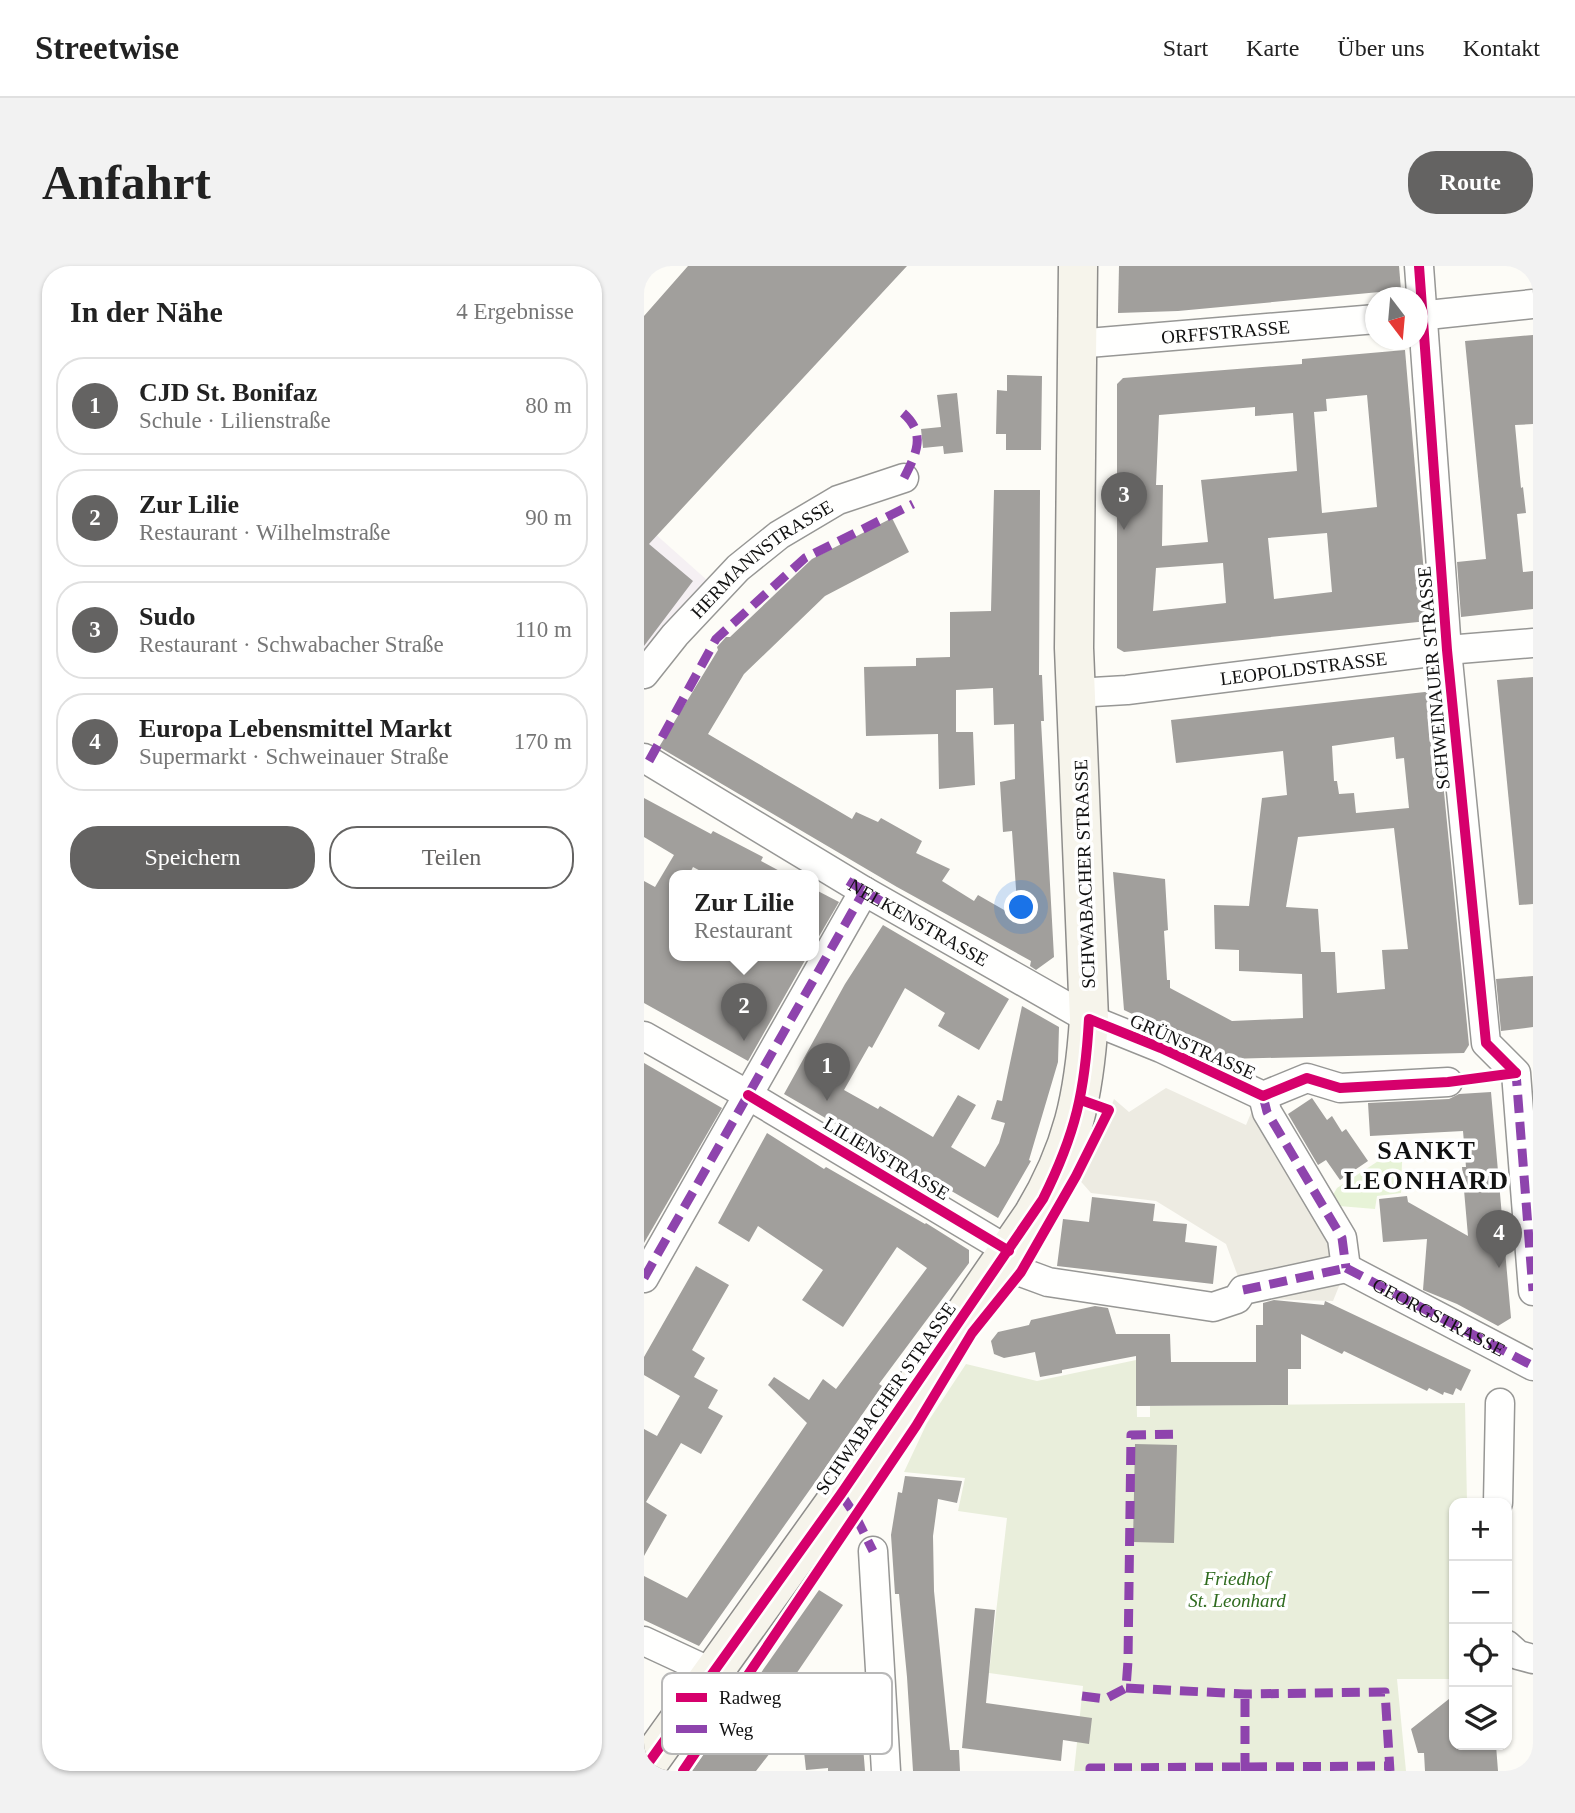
<!DOCTYPE html>
<html lang="de">
<head>
<meta charset="utf-8">
<style>
	:root { --surface:#fff; --page:#f2f2f2; --text:#222; --muted:#767676; --line:#e0e0e0; --accent:#646362 }
	body { margin:0; font-family:Georgia,serif; background:var(--page); color:var(--text) }
	.controls { position:absolute; right:21px; bottom:21px; display:grid; overflow:hidden; border-radius:14px; box-shadow:0 2px 5px #0004 }
	.controls button { width:63px; height:63px; display:grid; place-items:center; padding:0; border:0; border-bottom:2px solid var(--line); background:var(--surface); color:var(--text); font:35px sans-serif }
	.compass { position:absolute; left:721px; top:21px; width:63px; height:63px; border-radius:50%; background:var(--surface); box-shadow:0 2px 5px #0004; rotate:164deg }
	.you { position:absolute; left:378px; top:642px; width:24px; height:24px; margin:-18px; border:5px solid #fff; border-radius:50%; background:#1a73e8; box-shadow:0 0 0 10px #1a73e833 }
	.badge { display:grid; place-items:center; width:46px; height:46px; border-radius:50%; background:var(--accent); color:#fff; font-size:23px; font-weight:700 }
	.pin { position:absolute; translate:-50% -58px; filter:drop-shadow(0 2px 4px #0008) }
	.pin::after { content:''; position:absolute; top:37px; width:24px; height:21px; background:inherit; clip-path:polygon(0 0,100% 0,50% 100%) }
	.popup { position:absolute; left:25px; top:604px; width:150px; height:91px; box-sizing:border-box; display:grid; place-content:center; border-radius:14px; background:var(--surface); filter:drop-shadow(0 2px 5px #0005); font-size:23px; white-space:nowrap; color:var(--muted) }
	.popup b { font-size:26px; color:var(--text) }
	.popup::after { content:''; position:absolute; left:50%; top:100%; margin-left:-14px; border:14px solid transparent; border-top-color:var(--surface) }
	.list { margin:0; padding:0; list-style:none }
	h2 { display:flex; justify-content:space-between; align-items:center; height:91px; margin:0; padding:0 28px; font-size:30px }
	h2 small { font-size:23px; font-weight:400; color:var(--muted) }
	.list li { display:grid; grid-template-columns:46px 1fr auto; gap:21px; align-items:center; box-sizing:border-box; height:98px; margin:0 14px 14px; padding:0 14px; border:2px solid var(--line); border-radius:28px }
	.list b { display:block; font-size:26px; white-space:nowrap }
	.list p { margin:0; font-size:23px; white-space:nowrap; color:var(--muted) }
	.list em { font-size:23px; font-style:normal; color:var(--muted) }
	.actions { display:flex; gap:14px; padding:21px 28px }
	.actions a { flex:1; padding:16px 0; border:2px solid var(--accent); border-radius:28px; text-align:center; font-size:24px; color:var(--accent) }
	.actions .main { background:var(--accent); color:#fff }
	.icon { flex:none; width:38px; height:38px; fill:none; stroke:currentColor; stroke-width:2; stroke-linecap:round; stroke-linejoin:round }
	.map { position:relative; flex:none; width:889px; height:1505px; overflow:hidden; border-radius:28px }
	header { display:flex; align-items:center; gap:42px; box-sizing:border-box; height:98px; padding:0 35px; background:var(--surface); border-bottom:2px solid var(--line) }
	header strong { font-size:33px }
	nav { display:flex; gap:38px; margin-inline-start:auto; font-size:24px }
	.intro { display:flex; align-items:center; justify-content:space-between; box-sizing:border-box; height:168px; padding:0 42px }
	h1 { margin:0; font-size:49px }
	.button { padding:18px 32px; border-radius:28px; background:var(--accent); color:#fff; font-size:24px; font-weight:700 }
	main { display:flex; gap:42px; padding:0 42px }
	aside { flex:1; background:var(--surface); border-radius:28px; box-shadow:0 2px 5px #0004 }
	.map>svg:first-child { display:block }
	.industrial { fill:#f5f0f3 }
	.green { fill:#e7f3d7 }
	.cemetery { fill:#e9eedb }
	.plaza { fill:#edebe2 }
	.building { fill:#a19f9c; fill-rule:evenodd }
	.lines { fill:none; stroke-linecap:round; stroke-linejoin:round }
	.street-casing { stroke:#979795; stroke-width:31 }
	.secondary-casing { stroke:#8e8d8b; stroke-width:41 }
	.street { stroke:#fffffe; stroke-width:28 }
	.secondary { stroke:#f6f4eb; stroke-width:38 }
	.quiet { stroke:#8e44ad; stroke-width:9; stroke-dasharray:18 9; stroke-linecap:butt }
	.cycleway-casing { stroke:#fff; stroke-width:15 }
	.cycleway { stroke:#d6006c; stroke-width:10 }
	.labels { text-anchor:middle; stroke-width:7; stroke-linejoin:round; paint-order:stroke }
	.street-label { font-size:19px; fill:#111; stroke:#fff }
	.park-label { font-size:19px; font-style:italic; fill:#2f6b1f; stroke:#fff }
	.district-label { font-size:26px; font-weight:bold; letter-spacing:2px; fill:#111; stroke:#fff }
	.key { fill:#fff; stroke:#b8b8b8; stroke-width:2 }
	.key-label { font-size:19px; fill:#111 }
</style>
</head>
<body>
<header>
<strong>Streetwise</strong>
<nav><a>Start</a><a>Karte</a><a>Über uns</a><a>Kontakt</a></nav>
</header>
<div class="intro"><h1>Anfahrt</h1><a class="button">Route</a></div>
<main>
<aside>
<h2>In der Nähe<small>4 Ergebnisse</small></h2>
<ul class="list">
<li><span class="badge">1</span><div><b>CJD St. Bonifaz</b><p>Schule · Lilienstraße</p></div><em>80 m</em></li>
<li><span class="badge">2</span><div><b>Zur Lilie</b><p>Restaurant · Wilhelmstraße</p></div><em>90 m</em></li>
<li><span class="badge">3</span><div><b>Sudo</b><p>Restaurant · Schwabacher Straße</p></div><em>110 m</em></li>
<li><span class="badge">4</span><div><b>Europa Lebensmittel Markt</b><p>Supermarkt · Schweinauer Straße</p></div><em>170 m</em></li>
</ul>
<div class="actions"><a class="main">Speichern</a><a>Teilen</a></div>
</aside>
<div class="map">
<svg width="889" height="1505" viewBox="0 0 889 1505">
	<rect width="100%" height="100%" fill="#fdfcf7"/>
	<!-- industrial -->
	<polygon class="industrial" points="0,258 64,315 0,399"/>
	<!-- green -->
	<polygon class="green" points="752,887 758,896 757,927 733,930 731,943 683,939 693,922 742,890"/>
	<!-- cemetery -->
	<polygon class="cemetery" points="492,1094 493,1151 506,1151 506,1140 821,1137 823,1237 810,1237 810,1413 753,1413 762,1505 430,1505 439,1420 345,1407 363,1252 314,1245 321,1212 260,1206 283,1157 322,1098 393,1115"/>
	<!-- plaza -->
	<polygon class="plaza" points="522,822 602,859 610,840 702,1003 689,1035 619,1033 599,1024 582,978 512,935 447,927 432,910 449,889 470,833 485,846"/>
	<!-- building -->
	<g class="building">
		<polygon points="44,0 263,0 5,278 49,315 0,380 0,50"/>
		<polygon points="475,0 755,0 757,24 534,45 474,47"/>
		<polygon points="889,69 889,158 871,159 877,222 879,221 882,247 873,248 879,306 889,305 889,343 817,351 813,296 842,293 821,75"/>
		<path d="M761,84L784,355L480,386L473,382V118L479,112L658,98V93ZM723,129L733,241L678,247L670,146L683,145L682,133ZM611,141V150L649,147L653,205L557,214L564,276L518,280L519,219H512L515,149ZM683,267L688,326L630,333L624,272ZM579,297L582,337L509,345L512,302Z"/>
		<polygon points="363,109 398,110 397,184 362,184 362,168 352,168 353,124 363,125"/>
		<polygon points="313,127 319,186 300,188 299,180 279,182 277,163 297,161 293,129"/>
		<polygon points="350,224 396,224 395,409 398,409 400,455 397,455 410,691 392,704 386,700 387,695 253,621 15,481 74,384 73,381 82,371 86,371 168,293 248,252 265,286 181,330 100,408 64,468 208,553 212,546 234,556 237,552 278,575 272,587 306,603 298,615 330,635 334,629 374,652 368,565 359,566 356,516 371,513 370,458 350,459 349,422 312,424 312,466 329,466 331,519 295,523 294,468 222,470 220,401 272,400 272,392 306,391 306,346 347,345"/>
		<polygon points="889,411 889,638 875,639 853,414"/>
		<path d="M790,425L825,779L820,787L582,793L480,744L469,606L521,613L524,664L520,665L523,714H526V722L588,755L659,752L658,708L595,705V684L571,683L570,639L605,640L618,532L643,529L639,485L532,497L527,454ZM750,471L752,493L760,492L765,542L712,547L710,527L695,528L693,515H690L688,480ZM750,562L764,683L738,684L741,723L693,727L691,686H677L674,643L642,641L654,571Z"/>
		<polygon points="0,532 67,568 69,565 119,591 117,595 143,609 64,609 49,601 45,609 30,609 30,689 164,689 104,795 0,737 0,615 11,621 30,589 0,571"/>
		<polygon points="170,623 195,636 170,679"/>
		<polygon points="239,659 365,733 335,784 294,760 301,747 261,722 228,782 225,780 200,824 234,843 236,840 289,871 314,829 332,839 307,881 341,901 355,877 361,857 347,853 353,834 358,835 378,740 415,761 414,796 385,894 387,895 354,952 140,828 201,718"/>
		<polygon points="889,710 889,761 857,765 852,713"/>
		<polygon points="0,797 78,842 0,977"/>
		<polygon points="847,826 867,1052 854,1060 813,1038 779,1024 783,973 739,976 735,933 763,930 764,936 824,970 818,901 822,901 819,865 726,870 724,837 805,833 815,828"/>
		<polygon points="668,832 683,854 688,850 698,866 702,863 724,895 696,914 682,894 674,899 644,848"/>
		<polygon points="123,867 180,903 182,901 281,958 282,957 325,984 325,997 235,1118 238,1120 172,1215 55,1380 0,1354 0,1310 43,1332 163,1157 124,1119 130,1111 165,1134 179,1113 192,1123 283,1002 253,981 199,1061 158,1034 179,1004 114,960 105,976 74,957"/>
		<polygon points="448,931 511,938 509,955 543,958 541,976 573,980 569,1018 413,1000 419,953 445,956"/>
		<polygon points="52,1000 85,1019 48,1084 61,1092 50,1111 74,1124 64,1142 79,1150 57,1188 37,1177 2,1236 23,1249 0,1290 0,1163 13,1170 36,1130 0,1109 0,1091"/>
		<polygon points="630,1034 680,1039 681,1035 827,1104 817,1125 812,1122 809,1129 800,1126 799,1129 785,1122 783,1125 700,1085 698,1088 657,1068 657,1103 644,1103 644,1139 492,1140 492,1090 418,1104 418,1107 396,1111 391,1086 360,1092 350,1088 347,1075 354,1066 385,1059 387,1054 451,1040 464,1042 472,1068 526,1068 527,1096 612,1096 612,1059 619,1059 619,1037"/>
		<polygon points="491,1178 533,1179 530,1277 489,1276"/>
		<polygon points="261,1210 318,1215 313,1237 294,1233 289,1270 290,1325 306,1484 315,1484 316,1505 269,1505 263,1411 255,1328 251,1328 247,1269 254,1226 258,1227"/>
		<polygon points="175,1324 199,1339 131,1439 215,1429 221,1505 184,1505 184,1502 162,1504 156,1449 112,1505 48,1505"/>
		<polygon points="331,1342 351,1344 342,1437 448,1452 445,1478 419,1474 417,1495 318,1482"/>
		<polygon points="810,1429 810,1479 852,1479 854,1505 781,1505 780,1487 774,1487 767,1463"/>
	</g>
	<g class="lines">
		<!-- street casing -->
		<g class="street-casing">
			<g id="street">
				<polyline points="775,0 803,384 842,777 872,807 889,1025"/>
				<polyline points="774,50 889,38"/>
				<path id="s1" d="M432,78L732,53"/>
				<path id="s2" d="M0,408L31,369L94,302L135,269L194,234L260,212"/>
				<path id="s3" d="M432,427L483,424L803,384L889,377"/>
				<path id="s4" d="M0,492L220,625L445,753L517,782L619,830L663,812L696,822L804,816"/>
				<polyline points="0,770 104,829 365,985"/>
				<polyline points="619,830 623,846 698,972 702,1002"/>
				<polyline points="359,992 377,1006 404,1016 569,1041 593,1033 599,1024 702,1002"/>
				<path id="s5" d="M702,1002L889,1100"/>
				<polyline points="0,1012 220,625"/>
				<polyline points="854,1237 856,1137"/>
				<polyline points="229,1285 242,1505"/>
				<polyline points="0,1375 69,1407"/>
				<polyline points="863,1379 874,1389 889,1393"/>
			</g>
		</g>
		<!-- secondary casing -->
		<g class="secondary-casing">
			<path id="secondary" d="M0,1503L197,1228L389,949C429,883 440,829 445,753L430,382L434,0"/>
		</g>
		<!-- street -->
		<use href="#street" class="street"/>
		<!-- secondary -->
		<use href="#secondary" class="secondary"/>
		<!-- quiet -->
		<g class="quiet">
			<path d="M259,147C283,168 272,188 260,212"/>
			<polyline points="5,495 72,373 161,292 269,238"/>
			<polyline points="204,615 237,635"/>
			<polyline points="868,804 872,807 889,1025"/>
			<polyline points="619,830 623,846 698,972 702,1002"/>
			<polyline points="702,1002 889,1100"/>
			<polyline points="0,1012 220,625"/>
			<polyline points="599,1024 702,1002"/>
			<polyline points="197,1228 211,1249 229,1285"/>
			<polyline points="482,1422 601,1428 741,1426 746,1505"/>
			<polyline points="438,1430 461,1433 482,1422 484,1395 487,1169 536,1168"/>
			<polyline points="446,1505 446,1502 746,1500"/>
			<polyline points="601,1505 601,1428"/>
		</g>
		<!-- cycleway casing -->
		<g class="cycleway-casing">
			<g id="cycleway">
				<polyline points="775,0 803,384 842,777 872,807"/>
				<polyline points="104,829 365,985"/>
				<path d="M0,1503L197,1228L399,933C432,867 441,825 445,753L517,782L619,830L663,812L696,822L804,816L872,807"/>
				<polyline points="39,1505 272,1160 328,1067 377,1006 432,910 465,844 437,834"/>
			</g>
		</g>
		<!-- cycleway -->
		<use href="#cycleway" class="cycleway"/>
	</g>
	<g class="labels">
		<!-- street labels -->
		<g class="street-label">
			<text dy="7" stroke="none"><textPath href="#s1" startOffset="150">ORFFSTRASSE</textPath></text>
			<text dy="7" stroke="none"><textPath href="#s2" startOffset="166">HERMANNSTRASSE</textPath></text>
			<text dy="7" stroke="none"><textPath href="#s3" startOffset="229">LEOPOLDSTRASSE</textPath></text>
			<text transform="translate(789 412) rotate(-95)" y="7">SCHWEINAUER STRASSE</text>
			<text transform="translate(440 608) rotate(-92)" y="7">SCHWABACHER STRASSE</text>
			<text dy="7" stroke="none"><textPath href="#s4" startOffset="320">NELKENSTRASSE</textPath></text>
			<text transform="translate(549 780) rotate(24)" y="7">GRÜNSTRASSE</text>
			<text transform="translate(243 892) rotate(31)" y="7">LILIENSTRASSE</text>
			<text dy="7" stroke="none"><textPath href="#s5" startOffset="105">GEORGSTRASSE</textPath></text>
			<text transform="translate(241 1132) rotate(-55)" y="7">SCHWABACHER STRASSE</text>
		</g>
		<!-- park labels -->
		<g class="park-label">
			<text x="593" y="1319">Friedhof<tspan x="593" dy="22">St. Leonhard</tspan></text>
		</g>
		<!-- district labels -->
		<g class="district-label">
			<text x="783" y="893">SANKT<tspan x="783" dy="30">LEONHARD</tspan></text>
		</g>
	</g>
	<!-- legend -->
	<rect x="18" y="1407" width="230" height="81" rx="10" class="key"/>
	<rect x="32" y="1427" width="31" height="9" fill="#d6006c"/>
	<rect x="32" y="1459" width="31" height="8" fill="#8e44ad"/>
	<g class="key-label">
		<text x="75" y="1438">Radweg</text>
		<text x="75" y="1470">Weg</text>
	</g>
</svg>
<div class="controls">
<button>+</button>
<button>−</button>
<button><svg class="icon" aria-label="locate" viewBox="0 0 24 24"><circle cx="12" cy="12" r="6"/><path d="M12 2v4M12 18v4M2 12h4M18 12h4"/></svg></button>
<button><svg class="icon" aria-label="layers" viewBox="0 0 24 24"><path d="M12 4l9 5-9 5-9-5zM3 14l9 5 9-5"/></svg></button>
</div>
<svg class="compass" viewBox="-18 -18 36 36"><path d="M0-13l5 13h-10z" fill="#e53935"/><path d="M0 13l5-13h-10z" fill="#767676"/></svg>
<div class="you"></div>
<div class="pin badge" style="left:183px;top:835px">1</div>
<div class="pin badge" style="left:100px;top:775px">2</div>
<div class="popup"><b>Zur Lilie</b>Restaurant</div>
<div class="pin badge" style="left:480px;top:264px">3</div>
<div class="pin badge" style="left:855px;top:1002px">4</div>
</div>
</main>
</body>
</html>
